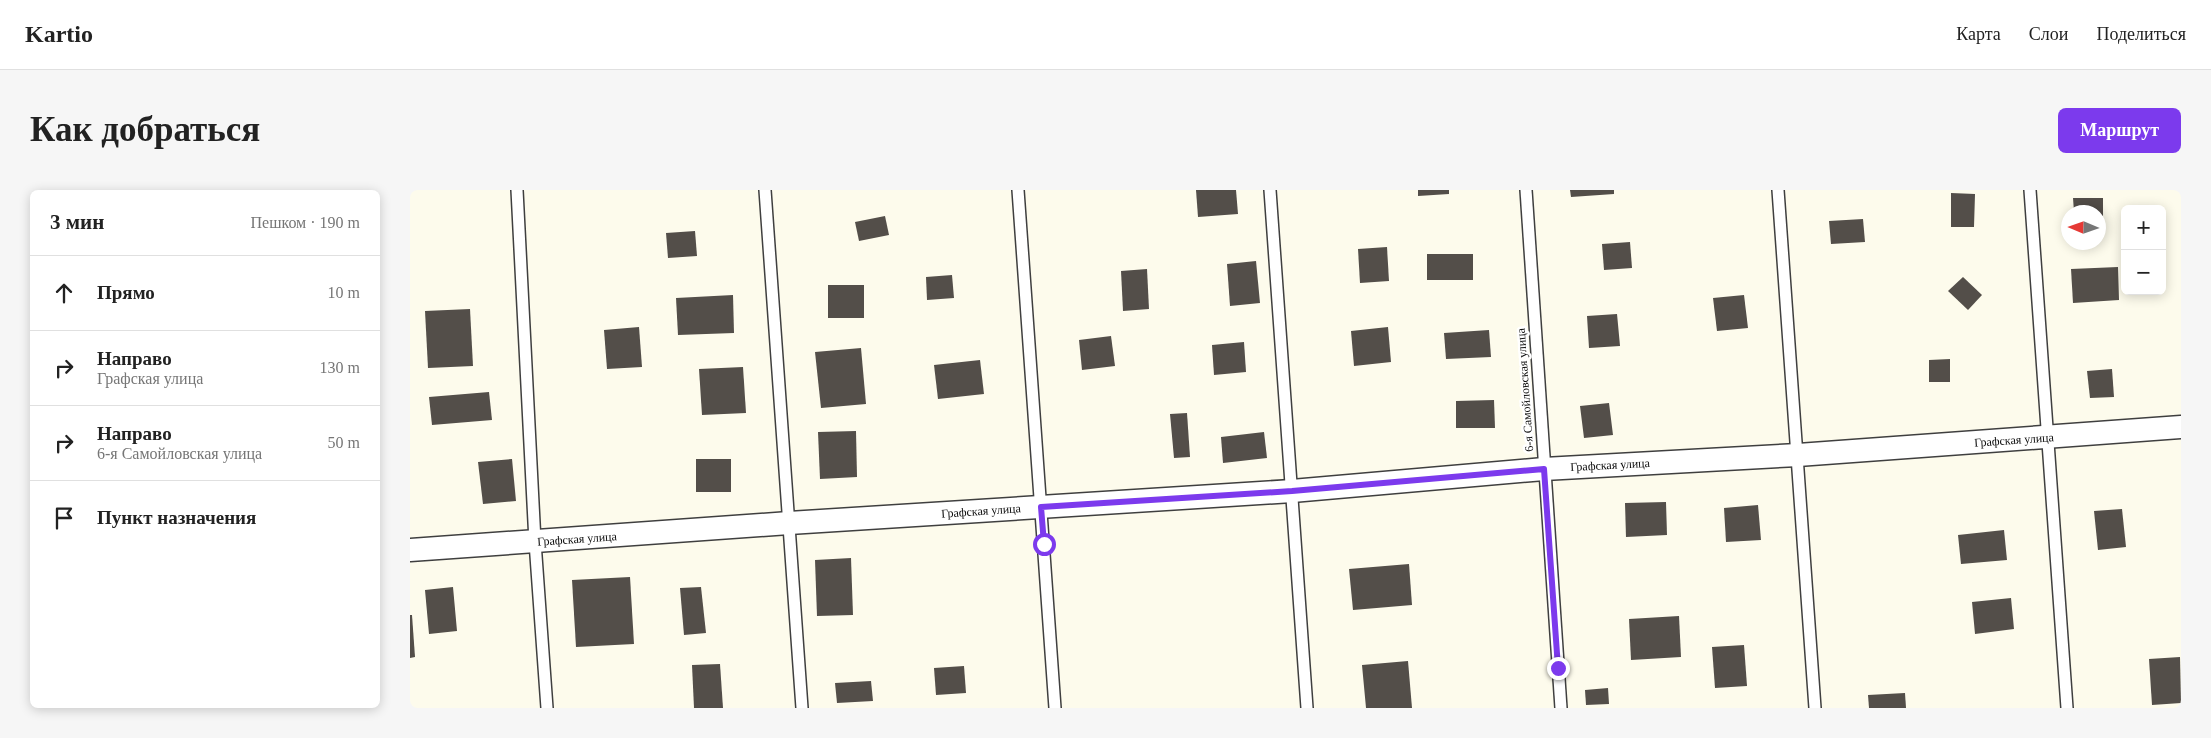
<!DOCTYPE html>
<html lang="ru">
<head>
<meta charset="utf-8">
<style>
	:root { --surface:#fff; --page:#f6f6f6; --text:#222; --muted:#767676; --line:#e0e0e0; --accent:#7c3aed }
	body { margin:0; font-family:"Times New Roman",serif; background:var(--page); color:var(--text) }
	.controls { position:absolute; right:15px; top:15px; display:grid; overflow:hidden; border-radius:8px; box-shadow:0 2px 12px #0003 }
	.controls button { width:45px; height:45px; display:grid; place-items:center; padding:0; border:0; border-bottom:1px solid var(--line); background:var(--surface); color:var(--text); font:25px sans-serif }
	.compass { position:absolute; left:1651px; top:15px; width:45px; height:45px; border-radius:50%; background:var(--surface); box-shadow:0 2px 12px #0003; rotate:272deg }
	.stop { position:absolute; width:15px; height:15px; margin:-11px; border:4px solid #7c3aed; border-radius:50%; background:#fff }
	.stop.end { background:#7c3aed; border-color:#fff; box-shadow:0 1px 5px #0008 }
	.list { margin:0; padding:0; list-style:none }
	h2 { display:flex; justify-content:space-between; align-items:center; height:65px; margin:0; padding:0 20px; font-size:21px }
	h2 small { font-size:16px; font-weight:400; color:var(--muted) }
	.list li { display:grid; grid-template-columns:32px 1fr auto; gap:15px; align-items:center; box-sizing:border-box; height:75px; padding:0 20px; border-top:1px solid var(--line) }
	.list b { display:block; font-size:19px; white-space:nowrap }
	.list p { margin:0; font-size:16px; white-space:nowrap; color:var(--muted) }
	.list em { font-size:16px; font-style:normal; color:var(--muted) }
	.icon { flex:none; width:28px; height:28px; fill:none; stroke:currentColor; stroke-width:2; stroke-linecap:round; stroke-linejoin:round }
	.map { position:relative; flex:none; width:1771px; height:518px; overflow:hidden; border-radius:8px }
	header { display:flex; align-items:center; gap:30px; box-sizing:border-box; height:70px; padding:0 25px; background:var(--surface); border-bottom:1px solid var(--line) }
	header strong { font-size:24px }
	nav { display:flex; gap:28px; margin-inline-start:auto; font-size:18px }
	.intro { display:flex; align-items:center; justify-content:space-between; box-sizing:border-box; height:120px; padding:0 30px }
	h1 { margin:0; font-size:35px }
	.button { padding:12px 22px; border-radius:8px; background:var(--accent); color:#fff; font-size:18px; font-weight:700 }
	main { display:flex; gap:30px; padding:0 30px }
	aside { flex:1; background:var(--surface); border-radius:8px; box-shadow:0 2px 12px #0003 }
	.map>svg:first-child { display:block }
	.building { fill:#534e49 }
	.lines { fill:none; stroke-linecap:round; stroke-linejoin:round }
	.service-casing { stroke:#3f3f3f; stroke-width:14 }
	.minor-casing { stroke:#3f3f3f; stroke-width:25 }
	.service { stroke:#fff; stroke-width:11 }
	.minor { stroke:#fff; stroke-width:22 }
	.route { stroke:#7c3aed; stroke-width:6 }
	.labels { text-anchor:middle; stroke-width:5; stroke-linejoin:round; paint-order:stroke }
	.street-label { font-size:12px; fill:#0c0c0c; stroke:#fff }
</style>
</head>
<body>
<header>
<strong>Kartio</strong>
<nav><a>Карта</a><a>Слои</a><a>Поделиться</a></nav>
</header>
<div class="intro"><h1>Как добраться</h1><a class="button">Маршрут</a></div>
<main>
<aside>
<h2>3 мин<small>Пешком · 190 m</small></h2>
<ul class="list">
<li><svg class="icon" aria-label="ahead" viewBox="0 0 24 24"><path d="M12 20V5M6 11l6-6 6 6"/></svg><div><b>Прямо</b></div><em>10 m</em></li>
<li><svg class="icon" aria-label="right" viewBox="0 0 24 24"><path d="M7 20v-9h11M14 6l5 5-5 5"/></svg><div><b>Направо</b><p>Графская улица</p></div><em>130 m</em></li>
<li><svg class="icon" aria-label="right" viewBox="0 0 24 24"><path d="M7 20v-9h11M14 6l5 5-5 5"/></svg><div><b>Направо</b><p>6-я Самойловская улица</p></div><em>50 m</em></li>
<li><svg class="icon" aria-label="arrive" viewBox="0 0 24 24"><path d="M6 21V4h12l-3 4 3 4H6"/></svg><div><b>Пункт назначения</b></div></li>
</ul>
</aside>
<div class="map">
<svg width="1771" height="518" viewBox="0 0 1771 518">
	<rect width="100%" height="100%" fill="#fdfbec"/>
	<!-- building -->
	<g class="building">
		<polygon points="786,0 826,0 828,24 788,27"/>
		<polygon points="1008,0 1039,0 1039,4 1008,6"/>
		<polygon points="1160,0 1204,0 1204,4 1161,7"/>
		<polygon points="1541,3 1565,4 1564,37 1541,37"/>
		<polygon points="1663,8 1693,8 1693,35 1688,35 1688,22 1664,22"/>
		<polygon points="475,26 479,45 449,51 445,32"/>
		<polygon points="1453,29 1455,52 1421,54 1419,31"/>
		<polygon points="285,41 287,66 258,68 256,43"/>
		<polygon points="1220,52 1222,78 1194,80 1192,54"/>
		<polygon points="977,57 979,91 950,93 948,59"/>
		<rect x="1017" y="64" width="46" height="26"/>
		<polygon points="846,71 850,113 820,116 817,74"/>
		<polygon points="1708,77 1709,110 1663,113 1661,79"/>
		<polygon points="737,79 739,119 713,121 711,81"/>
		<polygon points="542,85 544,108 517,110 516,87"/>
		<polygon points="1553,87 1572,105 1558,120 1538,101"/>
		<rect x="418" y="95" width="36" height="33"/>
		<polygon points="323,105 324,143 268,145 266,108"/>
		<polygon points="1334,105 1338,138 1307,141 1303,108"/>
		<polygon points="60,119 63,176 18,178 15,121"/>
		<polygon points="1207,124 1210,156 1179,158 1177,126"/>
		<polygon points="229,137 232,177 197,179 194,140"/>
		<polygon points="978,137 981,172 944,176 941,141"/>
		<polygon points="1079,140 1081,167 1036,169 1034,143"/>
		<polygon points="701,146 705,176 672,180 669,150"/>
		<polygon points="834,152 836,182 804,185 802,155"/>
		<polygon points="451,158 456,214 411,218 405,162"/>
		<polygon points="1540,169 1540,192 1519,192 1519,170"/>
		<polygon points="570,170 574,204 528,209 524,175"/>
		<polygon points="333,177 336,223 292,225 289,179"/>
		<polygon points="1702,179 1704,207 1680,208 1677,181"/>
		<polygon points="79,202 82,230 22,235 19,207"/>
		<polygon points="1084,210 1085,238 1046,238 1046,211"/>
		<polygon points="1199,213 1203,245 1174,248 1170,216"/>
		<polygon points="777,223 780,267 764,268 760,224"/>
		<polygon points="446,241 447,287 410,289 408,242"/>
		<polygon points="854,242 857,268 813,273 811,247"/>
		<polygon points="102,269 106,311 73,314 68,272"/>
		<rect x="286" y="269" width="35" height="33"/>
		<polygon points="1256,312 1257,345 1216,347 1215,313"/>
		<polygon points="1348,315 1351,350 1316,352 1314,318"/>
		<polygon points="1712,319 1716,357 1688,360 1684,321"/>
		<polygon points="1594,340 1597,370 1551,374 1548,345"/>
		<polygon points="441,368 443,425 407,426 405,370"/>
		<polygon points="999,374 1002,415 943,420 939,379"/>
		<polygon points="220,387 224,454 166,457 162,390"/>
		<polygon points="43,397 47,441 19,444 15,400"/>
		<polygon points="291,397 296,443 274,445 270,398"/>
		<polygon points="1601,408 1604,439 1565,444 1562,412"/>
		<polygon points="0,425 2,425 5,467 0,468"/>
		<polygon points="1269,426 1271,467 1221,470 1219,429"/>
		<polygon points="1334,455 1337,496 1305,498 1302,457"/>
		<polygon points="1770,467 1771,513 1742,515 1739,469"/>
		<polygon points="998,471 1002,518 956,518 952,475"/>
		<polygon points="310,474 313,518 284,518 282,475"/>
		<polygon points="554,476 556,503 526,505 524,478"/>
		<polygon points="461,491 463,511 427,513 425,493"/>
		<polygon points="1198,498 1199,514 1176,515 1175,500"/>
		<polygon points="1495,503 1496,518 1459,518 1458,505"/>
	</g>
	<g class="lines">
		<!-- service casing -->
		<g class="service-casing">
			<g id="service">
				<polyline points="107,0 125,352 137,518"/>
				<polyline points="355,0 392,518"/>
				<polyline points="608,0 645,518"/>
				<polyline points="860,0 897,518"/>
				<polyline points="1116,0 1151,518"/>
				<polyline points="1368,0 1405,518"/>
				<polyline points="1620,0 1657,518"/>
			</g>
		</g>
		<!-- minor casing -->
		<g class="minor-casing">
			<polyline id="minor" points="0,360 379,333 882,301 1134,279 1388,265 1771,237"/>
		</g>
		<!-- service -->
		<use href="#service" class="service"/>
		<!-- minor -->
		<use href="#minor" class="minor"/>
	</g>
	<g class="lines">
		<!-- route -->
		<polyline class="route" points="634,354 631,317 882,301 1134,279 1148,478"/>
	</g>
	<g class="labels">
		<!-- street labels -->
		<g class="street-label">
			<text transform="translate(1115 200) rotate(-94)" y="4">6-я Самойловская улица</text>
			<text transform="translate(1604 250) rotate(-4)" y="4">Графская улица</text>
			<text transform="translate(1200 275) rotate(-3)" y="4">Графская улица</text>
			<text transform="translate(571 321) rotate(-4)" y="4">Графская улица</text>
			<text transform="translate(167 349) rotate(-4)" y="4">Графская улица</text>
		</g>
	</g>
</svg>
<div class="controls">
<button>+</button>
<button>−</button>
</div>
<svg class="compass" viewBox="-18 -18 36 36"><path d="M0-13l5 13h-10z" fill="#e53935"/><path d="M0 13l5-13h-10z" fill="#767676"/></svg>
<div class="stop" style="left:634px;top:354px"></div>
<div class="stop end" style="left:1148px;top:478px"></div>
</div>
</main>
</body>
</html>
